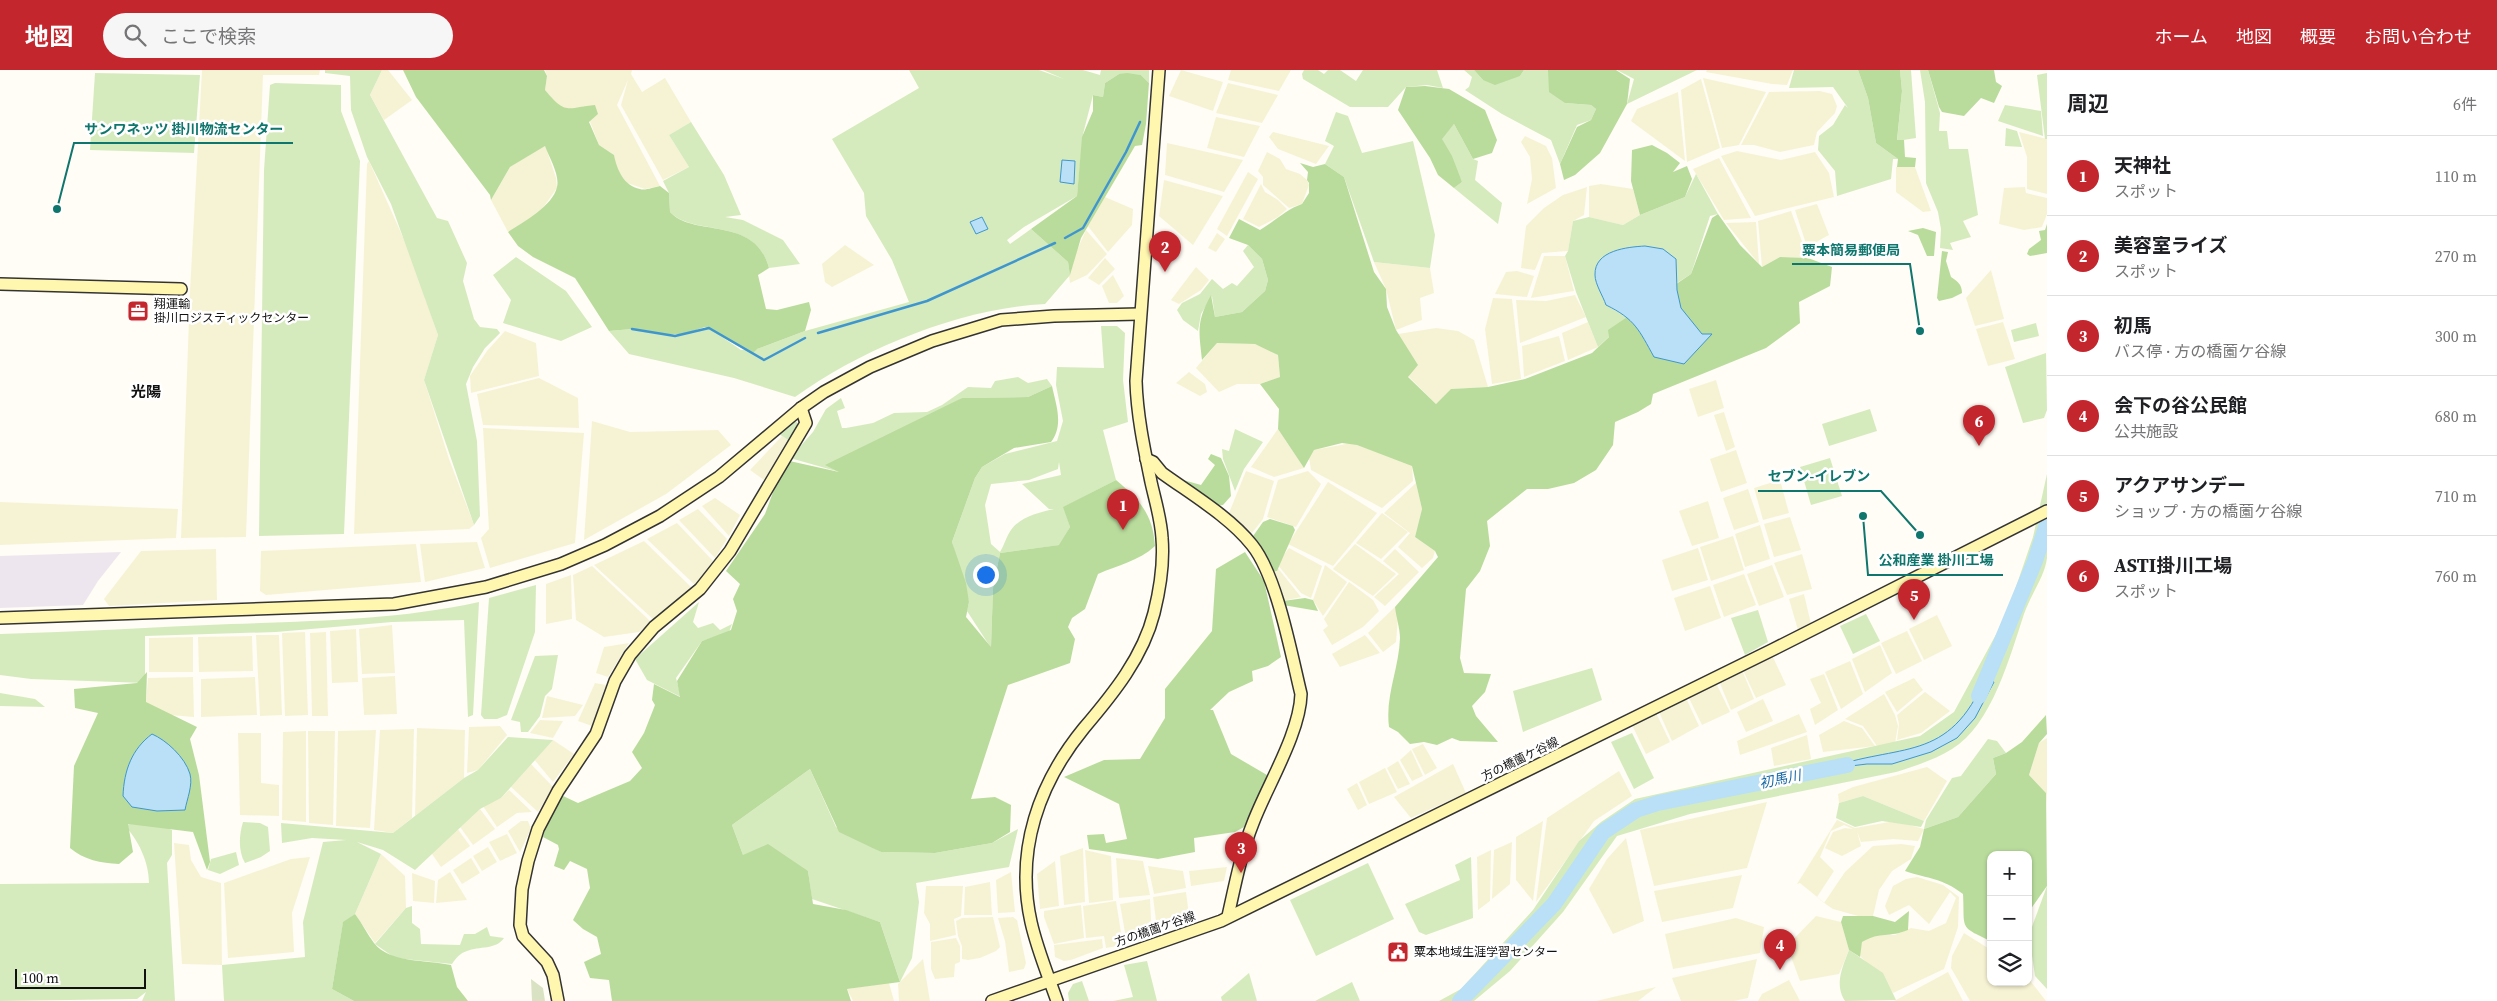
<!DOCTYPE html>
<html lang="ja">
<head>
<meta charset="utf-8">
<style>
	:root { --surface:#fff; --page:#f6f6f6; --text:#202124; --muted:#757577; --line:#e0e0e0; --accent:#c4262e }
	body { margin:0; font-family:"Source Serif 4","Noto Sans JP",serif; background:var(--page); color:var(--text) }
	.controls { position:absolute; right:15px; bottom:15px; display:grid; overflow:hidden; border-radius:10px; box-shadow:0 1px 4px #0004 }
	.controls button { width:45px; height:45px; display:grid; place-items:center; padding:0; border:0; border-bottom:1px solid var(--line); background:var(--surface); color:var(--text); font:25px sans-serif }
	.scale { position:absolute; left:15px; bottom:12px; width:131px; box-sizing:border-box; padding-left:5px; border:2px solid #111; border-top:0; font-size:14px; line-height:18px; white-space:nowrap; color:#111; -webkit-text-stroke:4px #fff; paint-order:stroke }
	.you { position:absolute; left:985px; top:504px; width:18px; height:18px; margin:-12px; border:4px solid #fff; border-radius:50%; background:#1a73e8; box-shadow:0 0 0 8px #1a73e833 }
	.badge { display:grid; place-items:center; width:32px; height:32px; border-radius:50%; background:var(--accent); color:#fff; font-size:16px; font-weight:700 }
	.pin { position:absolute; translate:-50% -41px; filter:drop-shadow(0 1px 2px #0008) }
	.pin::after { content:''; position:absolute; top:26px; width:18px; height:15px; background:inherit; clip-path:polygon(0 0,100% 0,50% 100%) }
	.list { margin:0; padding:0; list-style:none }
	h2 { display:flex; justify-content:space-between; align-items:center; height:65px; margin:0; padding:0 20px; font-size:21px }
	h2 small { font-size:16px; font-weight:400; color:var(--muted) }
	.list li { display:grid; grid-template-columns:32px 1fr auto; gap:15px; align-items:center; box-sizing:border-box; height:80px; padding:0 20px; border-top:1px solid var(--line) }
	.list b { display:block; font-size:19px; white-space:nowrap }
	.list p { margin:0; font-size:16px; white-space:nowrap; color:var(--muted) }
	.list em { font-size:16px; font-style:normal; color:var(--muted) }
	.icon { flex:none; width:28px; height:28px; fill:none; stroke:currentColor; stroke-width:2; stroke-linecap:round; stroke-linejoin:round }
	.map { position:relative; flex:none; width:2047px; height:931px; overflow:hidden }
	header { display:flex; align-items:center; gap:30px; box-sizing:border-box; height:70px; padding:0 25px; background:var(--accent); color:#fff }
	header strong { font-size:24px }
	nav { display:flex; gap:28px; margin-inline-start:auto; font-size:18px }
	.search { width:350px; height:45px; background:var(--page); display:flex; align-items:center; gap:12px; box-sizing:border-box; padding:0 18px; border-radius:28px; color:var(--muted); font-size:19px }
	main { display:flex }
	aside { flex:1; background:var(--surface) }
	.map>svg:first-child { display:block }
	.industrial { fill:#eee6ef }
	.farmland { fill:#f6f3d4 }
	.green { fill:#d5ebbd; fill-rule:evenodd }
	.forest { fill:#b9dc9c }
	.cemetery { fill:#d9e3c4 }
	.water { fill:#b9e0f7; stroke:#3f96cf }
	.lines { fill:none; stroke-linecap:round; stroke-linejoin:round }
	.stream { stroke:#3f96cf; stroke-width:2.5 }
	.river { stroke:#b9e0f7; stroke-width:16 }
	.secondary-casing { stroke:#333; stroke-width:14 }
	.secondary { stroke:#fff6b0; stroke-width:11 }
	.labels { text-anchor:middle; stroke-width:5; stroke-linejoin:round; paint-order:stroke }
	.poi-label { font-size:12px; fill:#111; stroke:#fff; text-anchor:start }
	.street-label { font-size:12px; fill:#111; stroke:#fff }
	.water-label { font-size:14px; font-style:italic; fill:#1768a6; stroke:#fff }
	.quarter-label { font-size:15px; font-weight:bold; fill:#111; stroke:#fff }
	.leader { fill:none; stroke:#0f766e; stroke-width:2 }
	.callout-dot { fill:#0f766e; stroke:#fff; stroke-width:2 }
	.callout-label { font-size:14px; text-anchor:middle; font-weight:bold; fill:#0f766e; stroke:#fff; stroke-width:5; stroke-linejoin:round; paint-order:stroke }
</style>
</head>
<body>
<header>
<strong>地図</strong>
<div class="search"><svg class="icon" aria-label="search" viewBox="0 0 24 24"><circle cx="10" cy="10" r="6"/><path d="M15 15l6 6"/></svg>ここで検索</div>
<nav><a>ホーム</a><a>地図</a><a>概要</a><a>お問い合わせ</a></nav>
</header>
<main>
<div class="map">
<svg width="2047" height="931" viewBox="0 0 2047 931">
	<rect width="100%" height="100%" fill="#fffdf5"/>
	<!-- industrial -->
	<polygon class="industrial" points="121,482 98,511 83,535 0,538 0,486"/>
	<!-- farmland -->
	<g class="farmland">
		<polygon points="202,0 320,0 319,5 263,5 246,467 181,468 190,221"/>
		<polygon points="382,0 388,0 412,30 384,50 370,25"/>
		<polygon points="545,0 632,0 631,4 642,22 665,8 691,52 669,65 689,97 663,110 621,35 628,10 617,35 660,116 645,119 627,113 616,99 614,85 599,75 584,36 576,40 559,37 545,20 547,6"/>
		<polygon points="1181,0 1223,12 1213,41 1169,26"/>
		<polygon points="1231,0 1291,0 1279,21 1228,10"/>
		<polygon points="1707,0 1793,0 1787,15 1772,14 1706,2"/>
		<polygon points="1703,8 1766,22 1739,75 1722,78"/>
		<polygon points="1701,9 1720,78 1687,92 1681,20"/>
		<polygon points="1228,13 1278,25 1262,53 1216,43"/>
		<polygon points="1820,21 1832,24 1837,36 1835,43 1817,62 1814,75 1780,82 1754,75 1741,75 1769,22"/>
		<polygon points="1678,22 1685,91 1631,51 1637,39"/>
		<polygon points="1216,47 1260,56 1244,87 1207,78"/>
		<polygon points="1273,62 1329,76 1316,94 1278,79 1269,67"/>
		<polygon points="2019,62 2047,69 2047,124 2027,119 2027,87"/>
		<polygon points="1525,66 1546,76 1552,88 1556,118 1527,134 1532,109 1530,87 1521,72"/>
		<polygon points="1167,73 1243,90 1224,122 1165,105"/>
		<polygon points="545,75 556,108 557,118 540,142 508,162 491,130 510,97"/>
		<polygon points="1737,81 1781,90 1815,82 1829,103 1834,127 1755,146 1721,86"/>
		<polygon points="1267,82 1280,89 1286,99 1300,104 1307,110 1309,115 1302,134 1289,138 1263,115 1263,107 1258,101"/>
		<polygon points="1719,88 1751,148 1724,150 1693,99"/>
		<polygon points="369,91 409,181 438,265 424,310 449,389 474,455 469,459 354,464 367,94"/>
		<polygon points="1896,97 1915,97 1931,141 1923,142 1896,122"/>
		<polygon points="1248,102 1258,109 1227,166 1217,159"/>
		<polygon points="1164,110 1223,126 1193,175 1159,146"/>
		<polygon points="1261,114 1265,122 1278,130 1287,139 1278,147 1259,157 1243,149"/>
		<polygon points="1601,114 1633,119 1640,145 1623,155 1589,147 1589,116"/>
		<polygon points="1587,117 1584,145 1573,151 1568,181 1542,183 1535,200 1521,198 1526,156 1544,138 1563,125"/>
		<polygon points="2025,117 2026,123 2047,128 2047,144 2042,157 2024,160 1999,154 2004,118"/>
		<polygon points="1105,127 1133,139 1132,155 1108,182 1088,156"/>
		<polygon points="1817,134 1829,165 1818,171 1808,180 1795,140"/>
		<polygon points="1791,141 1808,188 1780,187 1762,197 1758,151"/>
		<polygon points="1756,152 1759,194 1726,153"/>
		<polygon points="1086,160 1107,184 1087,205 1070,213 1069,206 1045,234 1071,194"/>
		<polygon points="1217,163 1225,169 1216,182 1208,178"/>
		<polygon points="845,175 874,195 832,217 825,212 822,194"/>
		<polygon points="1544,186 1565,186 1574,221 1531,228"/>
		<polygon points="1105,188 1115,199 1099,215 1088,208"/>
		<polygon points="1374,192 1430,198 1434,223 1420,228 1422,250 1396,260 1386,219"/>
		<polygon points="1196,197 1209,210 1201,220 1179,234 1171,230"/>
		<polygon points="1991,200 2004,249 1975,256 1966,228"/>
		<polygon points="1517,201 1534,206 1527,227 1495,224 1506,202"/>
		<polygon points="1113,205 1124,226 1117,233 1109,233 1102,216"/>
		<polygon points="1575,225 1586,247 1520,273 1516,230 1546,231"/>
		<polygon points="1493,228 1512,229 1521,309 1492,314 1485,259"/>
		<polygon points="1588,252 1598,277 1568,290 1562,263"/>
		<polygon points="2003,252 2015,289 1988,296 1976,259"/>
		<polygon points="1436,258 1458,261 1474,270 1488,317 1452,319 1436,334 1408,306 1398,264"/>
		<polygon points="505,261 536,273 539,306 471,323 470,306 487,281"/>
		<polygon points="1559,266 1565,291 1524,307 1522,276"/>
		<polygon points="1217,273 1263,274 1278,285 1280,307 1260,314 1237,314 1219,322 1196,298"/>
		<polygon points="1189,302 1205,314 1207,322 1200,326 1176,313"/>
		<polygon points="539,308 578,328 579,358 483,355 477,324"/>
		<polygon points="1716,310 1724,338 1698,347 1689,319"/>
		<polygon points="1724,342 1735,377 1726,381 1714,345"/>
		<polygon points="592,351 630,362 718,360 731,375 666,424 584,470"/>
		<polygon points="483,358 584,363 575,473 490,498 481,468 489,459"/>
		<polygon points="1278,359 1304,398 1274,407 1251,397"/>
		<polygon points="782,366 789,370 764,410 750,400"/>
		<polygon points="1352,373 1412,395 1413,411 1382,438 1311,400 1308,381"/>
		<polygon points="1736,380 1747,413 1721,422 1710,389"/>
		<polygon points="1246,401 1274,411 1263,449 1252,463 1229,443"/>
		<polygon points="1308,401 1321,414 1296,457 1267,447 1278,410"/>
		<polygon points="1780,410 1789,443 1763,450 1754,418"/>
		<polygon points="1328,412 1377,443 1333,496 1288,474"/>
		<polygon points="1416,413 1422,439 1415,467 1435,481 1433,488 1422,498 1398,477 1410,463 1384,443"/>
		<polygon points="1748,419 1759,452 1734,460 1723,428"/>
		<polygon points="715,428 740,445 729,466 702,436"/>
		<polygon points="1708,431 1719,468 1692,476 1679,441"/>
		<polygon points="0,432 178,439 176,468 0,475"/>
		<polygon points="698,439 727,469 715,488 679,450"/>
		<polygon points="1382,443 1408,462 1381,489 1356,473"/>
		<polygon points="1790,447 1801,480 1774,487 1764,454"/>
		<polygon points="677,453 713,491 697,517 647,469"/>
		<polygon points="1760,455 1770,489 1745,497 1735,464"/>
		<polygon points="1733,466 1744,500 1711,511 1700,477"/>
		<polygon points="644,471 693,519 654,550 594,495"/>
		<polygon points="477,472 485,498 425,512 420,474"/>
		<polygon points="416,474 421,512 266,525 260,521 261,481"/>
		<polygon points="1355,474 1396,504 1373,526 1333,499"/>
		<polygon points="1289,478 1322,496 1311,528 1301,523 1277,494"/>
		<polygon points="1698,478 1708,510 1672,521 1662,490"/>
		<polygon points="216,479 217,530 109,536 104,529 141,481"/>
		<polygon points="1395,479 1419,502 1385,536 1374,527 1399,504 1383,491"/>
		<polygon points="1802,484 1812,519 1787,525 1774,493"/>
		<polygon points="1325,495 1347,512 1323,546 1313,530"/>
		<polygon points="1772,495 1784,527 1759,536 1747,504"/>
		<polygon points="592,496 651,552 639,562 604,567 576,550 573,505"/>
		<polygon points="1277,497 1301,527 1283,531 1273,504"/>
		<polygon points="1744,504 1756,535 1724,547 1713,515"/>
		<polygon points="571,505 572,549 546,554 546,514"/>
		<polygon points="1349,512 1373,530 1379,541 1363,557 1332,575 1323,560 1328,556 1324,549"/>
		<polygon points="1710,516 1721,548 1685,561 1674,528"/>
		<polygon points="1804,524 1811,554 1798,560 1789,529"/>
		<polygon points="1395,537 1398,548 1396,572 1383,582 1368,563"/>
		<polygon points="1937,545 1952,576 1924,590 1909,559"/>
		<polygon points="392,555 395,603 362,604 359,559"/>
		<polygon points="356,559 358,612 332,613 330,561"/>
		<polygon points="1907,561 1922,591 1896,604 1881,573"/>
		<polygon points="305,562 308,645 285,646 282,563"/>
		<polygon points="326,562 328,646 312,646 310,563"/>
		<polygon points="256,565 279,565 282,645 260,646"/>
		<polygon points="1365,565 1380,583 1340,597 1332,584"/>
		<polygon points="252,566 253,601 199,602 198,567"/>
		<polygon points="193,567 193,602 149,602 149,568"/>
		<polygon points="629,573 608,607 596,603 604,577"/>
		<polygon points="1880,575 1892,603 1865,622 1852,589"/>
		<polygon points="1772,585 1786,615 1756,628 1742,598"/>
		<polygon points="1850,591 1863,624 1841,639 1825,602"/>
		<polygon points="1742,600 1754,629 1731,640 1719,611"/>
		<polygon points="1824,604 1838,640 1815,655 1810,639 1821,633 1810,609"/>
		<polygon points="395,606 397,644 364,645 362,608"/>
		<polygon points="193,607 194,647 170,645 146,633 148,608"/>
		<polygon points="255,607 257,645 201,647 201,609"/>
		<polygon points="1914,608 1923,620 1897,642 1885,622"/>
		<polygon points="595,613 606,615 592,656 578,651"/>
		<polygon points="1716,613 1730,642 1702,655 1688,626"/>
		<polygon points="1925,622 1950,641 1921,663 1897,670 1899,654 1897,645"/>
		<polygon points="1884,624 1895,645 1898,656 1895,673 1877,676 1863,656 1845,649"/>
		<polygon points="547,626 583,635 575,646 542,648"/>
		<polygon points="1686,628 1699,656 1672,671 1659,642"/>
		<polygon points="1763,629 1773,651 1746,662 1737,642"/>
		<polygon points="1656,643 1670,672 1646,684 1632,655"/>
		<polygon points="1799,644 1807,662 1740,685 1737,671"/>
		<polygon points="540,650 563,651 553,668 530,663"/>
		<polygon points="1844,651 1862,658 1875,676 1823,682 1819,665"/>
		<polygon points="500,656 507,665 478,700 467,703 469,657"/>
		<polygon points="417,658 465,660 464,708 415,746"/>
		<polygon points="414,659 412,748 393,763 374,760 380,660"/>
		<polygon points="376,660 370,758 336,756 338,661"/>
		<polygon points="306,661 306,752 282,750 283,662"/>
		<polygon points="308,661 335,661 333,755 309,753"/>
		<polygon points="238,663 261,663 261,713 279,715 279,746 240,745"/>
		<polygon points="1807,665 1811,689 1774,696 1771,678"/>
		<polygon points="2047,668 2047,736 2046,723 2029,705 2039,673"/>
		<polygon points="553,670 574,684 553,712 533,688"/>
		<polygon points="1423,674 1437,698 1425,705 1412,679"/>
		<polygon points="1411,680 1423,706 1412,711 1400,690"/>
		<polygon points="1398,691 1410,714 1398,719 1387,698"/>
		<polygon points="529,692 553,717 538,742 509,715"/>
		<polygon points="1453,694 1466,723 1411,748 1394,727"/>
		<polygon points="1927,697 1947,711 1924,751 1863,726 1839,733 1838,724 1853,717"/>
		<polygon points="1385,698 1397,722 1369,734 1359,712"/>
		<polygon points="1619,701 1632,726 1594,751 1536,832 1547,748"/>
		<polygon points="1357,713 1367,735 1358,740 1347,719"/>
		<polygon points="509,720 532,742 517,743 497,757 483,736 501,728"/>
		<polygon points="1767,732 1747,798 1654,816 1640,760"/>
		<polygon points="480,739 495,759 473,775 458,754"/>
		<polygon points="1837,750 1855,758 1895,751 1924,759 1918,771 1893,769 1861,772 1857,761 1861,776 1842,786 1825,778 1833,762 1845,758 1853,759 1844,755 1831,761 1820,787 1834,801 1817,827 1824,833 1845,802 1873,776 1901,774 1915,776 1911,789 1892,801 1879,820 1873,846 1858,846 1833,839 1827,835 1800,813 1797,814"/>
		<polygon points="521,751 528,751 531,759 520,782 508,761"/>
		<polygon points="1543,751 1533,831 1516,810 1516,767"/>
		<polygon points="457,758 470,776 441,797 430,781"/>
		<polygon points="507,764 517,783 500,791 489,772"/>
		<polygon points="1626,768 1644,851 1613,864 1589,819 1607,789"/>
		<polygon points="1512,772 1510,814 1492,829 1494,780"/>
		<polygon points="174,773 189,775 191,790 201,807 221,813 222,895 182,894"/>
		<polygon points="488,777 497,792 482,801 473,786"/>
		<polygon points="1083,778 1085,832 1064,835 1060,786"/>
		<polygon points="1085,780 1111,786 1113,830 1089,833"/>
		<polygon points="1491,780 1490,831 1478,840 1477,787"/>
		<polygon points="381,784 405,806 406,838 375,873 355,844"/>
		<polygon points="310,787 292,843 294,882 228,888 224,813 291,789"/>
		<polygon points="471,788 480,803 462,814 453,800"/>
		<polygon points="1116,788 1143,791 1150,825 1119,828"/>
		<polygon points="1055,791 1059,836 1040,839 1037,804"/>
		<polygon points="1148,796 1183,801 1186,818 1154,824"/>
		<polygon points="1227,797 1224,811 1191,816 1189,801"/>
		<polygon points="450,802 467,830 436,833 438,810"/>
		<polygon points="1011,802 1015,842 998,843 996,810"/>
		<polygon points="412,803 435,811 434,833 413,831"/>
		<polygon points="1742,805 1733,838 1662,852 1654,821"/>
		<polygon points="1917,807 1943,815 1959,827 1958,857 1944,899 1893,923 1886,912 1859,885 1862,872 1874,864 1895,865 1911,858 1929,861 1946,853 1956,828 1950,822 1929,854 1909,835 1889,845 1885,836 1893,816 1906,809"/>
		<polygon points="990,812 992,845 964,845 965,817"/>
		<polygon points="926,816 963,816 961,846 954,849 956,865 930,871 930,854 924,843"/>
		<polygon points="1186,822 1189,845 1156,851 1153,827"/>
		<polygon points="1150,829 1152,867 1127,874 1120,834"/>
		<polygon points="1116,831 1123,875 1106,878 1104,866 1086,868 1083,836"/>
		<polygon points="1081,835 1084,868 1054,874 1044,847 1044,841"/>
		<polygon points="1816,846 1841,852 1849,880 1839,904 1800,911 1787,876"/>
		<polygon points="993,847 1000,877 996,881 980,888 968,890 962,889 962,876 958,866 956,851 962,848"/>
		<polygon points="1013,847 1017,850 1026,893 1024,899 1009,902 1005,871 998,848"/>
		<polygon points="1736,848 1764,857 1760,883 1673,899 1665,864"/>
		<polygon points="1964,863 1991,880 1991,912 2028,912 2028,908 2046,931 1970,931 1951,898 1952,886"/>
		<polygon points="956,868 960,876 960,892 955,894 954,907 935,909 931,899 931,872"/>
		<polygon points="1102,869 1103,878 1071,890 1064,891 1055,887 1054,875"/>
		<polygon points="923,889 930,931 899,931 898,914"/>
		<polygon points="1757,889 1748,928 1734,931 1681,931 1672,908"/>
		<polygon points="1948,902 1963,931 1894,931 1896,930"/>
		<polygon points="1789,910 1800,931 1758,931 1762,924"/>
		<polygon points="889,913 894,931 853,931 847,919"/>
		<polygon points="1656,917 1638,931 1596,931"/>
	</g>
	<!-- green -->
	<g class="green">
		<polygon points="325,0 382,0 370,25 437,148 448,151 467,193 463,211 474,249 480,257 497,259 500,263 485,278 473,297 466,314 477,371 480,446 474,455 424,310 438,265 391,134 367,87 351,40 350,6 325,3"/>
		<path d="M909,0H1039L1064,9L1043,0H1083L1100,5L1101,0H1149V13L1141,5L1119,4L1105,13L1103,27L1093,25L1083,64L1077,126L1024,157L1007,170L1010,174L1031,159L1068,192L1070,205L1045,234C961,238 863,278 795,327L734,308L629,284L609,261L632,259L680,265L709,258L741,280L757,279L805,261L909,232L892,190L866,146L864,123L832,69L919,18Z"/>
		<polygon points="1304,0 1318,0 1324,4 1328,0 1340,0 1356,11 1363,0 1437,0 1443,18 1427,15 1406,17 1388,37 1350,37 1303,9 1302,4"/>
		<polygon points="1464,0 1474,0 1483,10 1520,6 1524,0 1549,0 1565,33 1591,35 1596,39 1591,50 1577,55 1560,94 1551,70 1502,44 1465,20 1469,17 1472,7"/>
		<polygon points="1617,0 1697,0 1627,34 1634,9"/>
		<polygon points="1794,0 1858,0 1868,28 1876,73 1898,89 1893,89 1891,109 1837,126 1835,101 1818,80 1819,66 1833,55 1845,35 1848,38 1833,17 1789,18"/>
		<polygon points="1900,0 1911,0 1916,68 1897,71 1902,21"/>
		<polygon points="1920,0 1928,0 1940,43 1939,61 1947,61 1949,79 1968,79 1978,145 1963,151 1971,167 1950,173 1953,180 1940,178 1941,159 1938,142 1926,113 1925,32"/>
		<polygon points="95,3 200,5 194,83 90,80"/>
		<polygon points="2047,3 2047,69 2045,69 2037,5"/>
		<polygon points="275,13 341,15 341,41 360,91 344,464 259,466 264,100 270,15"/>
		<polygon points="2005,35 2041,41 2043,66 1998,51"/>
		<polygon points="1336,42 1348,46 1362,83 1413,71 1435,165 1430,198 1374,192 1344,107 1325,94 1334,76 1325,71"/>
		<path d="M691,52L724,105L741,145L725,147L743,150L783,170L800,194L769,198C755,146 694,167 670,142L669,123L663,111L689,97L669,65Z"/>
		<polygon points="1454,54 1473,89 1478,91 1475,110 1502,133 1498,154 1454,118 1462,112 1441,69"/>
		<polygon points="2006,58 2017,61 2022,77 2005,76"/>
		<polygon points="1696,104 1718,144 1710,146 1691,204 1677,213 1672,185 1606,235 1629,248 1598,277 1576,222 1565,186 1568,181 1573,151 1589,147 1623,155 1640,145 1685,127"/>
		<polygon points="1248,175 1262,189 1268,210 1265,221 1242,242 1215,247 1212,226 1201,244 1198,261 1183,250 1177,240 1182,233 1200,224 1212,209 1223,219 1232,213 1237,216 1254,197 1243,181"/>
		<polygon points="516,187 566,221 592,257 561,271 503,253 511,230 493,205"/>
		<polygon points="2036,253 2039,266 2014,272 2011,260"/>
		<path d="M1101,256H1117L1125,263L1123,310L1128,352L1103,360L1116,410L1064,437L1070,457L1060,475L1000,483L993,518L991,578L967,541L969,532L952,472L975,408L982,397L1005,384L1057,371L1063,351L1056,315L1057,297L1104,298ZM1059,392L1061,405L1022,414L1049,439H1054C1040,442 1020,447 1011,460C1006,467 1004,476 1000,482L991,474L985,435L991,414L1029,410L1058,399Z"/>
		<polygon points="2046,283 2047,340 2044,348 2023,353 2005,297"/>
		<polygon points="1018,307 1028,313 1047,309 1052,316 1028,327 962,328 843,403 790,388 813,362 826,339 841,328 845,338 837,341 842,358 846,358 873,353 894,343 927,342 942,335 968,317 991,318 995,311"/>
		<polygon points="1870,339 1877,361 1829,376 1822,354"/>
		<polygon points="794,351 797,352 798,358 790,371 779,364"/>
		<polygon points="1235,359 1263,372 1244,399 1235,421 1223,389 1222,379 1229,381"/>
		<polygon points="1830,388 1842,426 1811,435 1800,397"/>
		<path d="M2047,404C2047,431 2047,461 2047,488C2045,506 2030,526 2024,544C2010,586 1992,655 1952,679C1934,690 1915,696 1896,702L1690,744L1617,766L1563,842L1510,901L1474,931H1439L1461,919L1533,840L1579,771L1601,752L1635,729L1920,666L1954,642L2006,546L2033,467Z"/>
		<polygon points="536,515 535,562 507,645 497,649 484,649 481,645 489,528"/>
		<path d="M479,532L473,645L468,647L464,550L392,552L276,562L145,566V613L31,609L0,605V564C77,562 154,557 231,554C314,551 397,550 479,532Z"/>
		<polygon points="699,532 693,552 698,558 713,553 720,560 732,554 729,562 702,571 676,608 681,627 647,610 635,589"/>
		<polygon points="1758,540 1768,572 1745,585 1731,548"/>
		<polygon points="1866,544 1880,571 1853,584 1840,556"/>
		<polygon points="558,585 552,619 545,626 540,646 528,662 521,662 520,652 511,650 535,586"/>
		<polygon points="1592,598 1602,630 1523,662 1513,621"/>
		<polygon points="0,623 35,629 45,637 0,636"/>
		<polygon points="1632,663 1654,708 1634,719 1611,672"/>
		<polygon points="508,667 553,670 501,728 480,739 415,800 383,780 357,772 381,784 355,844 343,853 332,919 354,931 224,931 222,895 305,887 303,852 323,772 346,770 312,768 282,773 281,753 393,763 464,708 478,700"/>
		<polygon points="1988,669 1997,671 2006,683 1993,688 1996,704 1958,747 1924,759 1926,750 1952,708 1961,706"/>
		<polygon points="810,699 836,757 881,782 935,783 992,773 1018,759 1009,797 916,813 919,832 912,888 900,912 880,852 812,829 808,801 743,785 732,755"/>
		<polygon points="1863,726 1924,751 1921,757 1882,751 1855,757 1836,748 1839,733"/>
		<path d="M149,751L172,760V785L167,793L175,931H142L146,922L137,929L0,931V814L149,813C149,792 138,769 124,755Z"/>
		<path d="M243,752L260,753L268,757L270,781L261,787L245,793C238,781 239,765 243,752Z"/>
		<polygon points="236,782 239,795 220,804 208,800 211,789"/>
		<polygon points="1471,787 1473,848 1426,865 1419,862 1405,834 1460,810 1455,795"/>
		<polygon points="1368,793 1394,849 1316,886 1290,830"/>
		<polygon points="2047,816 2047,919 2035,906 2029,865"/>
		<path d="M412,836V853L420,859L421,874L460,875L464,864H475L487,857L490,866L504,868C496,880 479,876 467,881C460,883 456,888 452,894L395,888L375,874L406,838Z"/>
		<path d="M1849,880L1883,903L1896,930L1845,931C1834,914 1843,896 1849,880Z"/>
		<polygon points="1147,891 1157,931 1113,931 1133,927 1124,895"/>
		<polygon points="1249,903 1257,931 1222,931 1221,927"/>
		<polygon points="1082,911 1089,931 1069,931 1068,923 1073,914"/>
		<polygon points="1352,912 1360,931 1315,931"/>
	</g>
	<!-- forest -->
	<g class="forest">
		<path d="M403,0H544L547,6L545,20C566,45 566,38 595,35L598,44L589,52L599,75L614,85C617,100 624,116 640,119C645,121 654,117 660,116L669,123L670,142C694,168 755,145 769,198L758,205L766,239L777,240L809,232L811,240L805,261L757,279L752,284L705,257L684,264H662L632,259L609,261L575,208L533,187L518,176L508,162C523,152 553,136 557,117C560,105 549,87 545,76L510,97L491,130L490,125L416,27Z"/>
		<polygon points="1474,0 1524,0 1520,6 1495,15 1483,10"/>
		<polygon points="1548,0 1616,0 1630,9 1627,34 1600,83 1575,105 1564,110 1560,94 1577,57 1591,50 1596,39 1591,35 1565,33 1549,22"/>
		<polygon points="1858,0 1900,0 1902,21 1897,70 1904,70 1905,87 1916,88 1915,97 1897,97 1898,89 1876,73 1868,28"/>
		<polygon points="1928,0 1994,0 1996,12 2002,16 1994,33 1981,28 1964,46 1942,42 1939,37"/>
		<polygon points="1127,3 1141,5 1149,13 1146,54 1142,75 1135,76 1081,168 1070,205 1068,192 1031,159 1077,126 1082,67 1093,41 1093,25 1103,27 1105,13 1119,4"/>
		<polygon points="1425,16 1449,19 1485,40 1497,70 1492,83 1473,89 1454,54 1442,69 1452,86 1462,112 1454,118 1438,105 1430,88 1398,40 1406,17"/>
		<polygon points="1652,75 1667,83 1680,93 1673,102 1687,96 1692,109 1685,127 1640,145 1631,111 1632,80"/>
		<path d="M1300,93L1313,97L1325,94L1344,107L1374,202L1386,219L1387,237L1396,260L1418,295L1408,307L1436,334L1451,319L1488,317L1525,309L1592,283L1609,267L1608,260L1691,204L1712,148L1718,144L1740,175L1762,197L1780,187L1808,188L1832,197L1830,216L1799,232L1800,253L1766,278L1653,324L1651,334L1638,342L1615,352L1613,375L1596,400L1574,413L1548,419H1527L1487,451L1490,476L1480,501L1466,519L1460,588L1464,603L1491,604L1485,622L1472,636L1476,646L1498,672L1460,671L1452,668L1437,675L1424,672L1410,674L1398,662L1389,657C1385,626 1399,599 1400,568C1400,558 1396,547 1395,537L1438,487L1435,481L1415,467L1422,439L1412,396L1357,375L1342,373L1314,380L1304,398L1278,359L1279,339L1260,314L1280,307L1278,285L1255,274L1217,273L1202,290C1199,261 1196,252 1211,225L1215,247L1242,242L1265,221L1268,210L1262,189L1248,175L1229,168L1239,149L1260,160C1275,151 1287,139 1302,134L1309,123V113L1307,110L1308,102Z"/>
		<polygon points="2047,154 2047,183 2030,186 2027,184 2029,179 2041,170 2039,161 2045,160"/>
		<polygon points="1923,158 1936,162 1934,186 1927,186 1918,165 1908,161"/>
		<path d="M1942,181L1948,182L1946,191L1951,207C1957,211 1962,214 1962,223L1952,228L1939,231L1937,228Z"/>
		<path d="M1052,316C1056,335 1064,355 1051,372L1014,378L982,397L975,408L952,472L966,513L969,532L966,547L991,577L993,518L1000,483L1059,475L1070,457L1063,437L1116,410C1139,429 1153,444 1155,476C1139,491 1118,495 1098,504L1085,539L1072,548L1068,557L1075,569L1070,593L1008,615L971,729L995,727L1011,735L1010,762L992,773L935,783L881,782L839,762L810,699L732,755L743,785L768,774L808,801L813,834L846,840L880,852L900,912L847,919L851,931H612L609,910L590,908L584,892L601,884L597,867L583,859L573,850L590,818L587,799L570,791L564,800L554,796L559,779L558,775L543,767L547,747L561,725L578,733L630,711L642,698L632,682L644,663L655,635L652,630L654,614L680,627L677,611L702,571L731,560L737,541L733,529L740,514L726,501L765,444L785,390L839,402L825,395L962,328L1028,327Z"/>
		<polygon points="1211,384 1221,388 1229,406 1231,426 1223,435 1214,436 1176,408 1201,415 1215,395 1208,389"/>
		<polygon points="1270,449 1293,456 1295,460 1277,501 1268,502 1251,469 1263,452"/>
		<polygon points="1245,482 1264,511 1281,587 1268,596 1252,601 1253,611 1229,622 1210,640 1213,640 1231,684 1267,705 1264,718 1244,757 1235,762 1194,768 1195,782 1158,789 1089,779 1087,765 1104,764 1106,773 1127,769 1119,734 1064,707 1104,690 1140,689 1165,648 1165,619 1212,561 1216,499"/>
		<polygon points="1305,528 1313,530 1318,541 1283,535 1283,531"/>
		<path d="M147,602L146,632L197,657L190,669L199,705L210,792L207,800L193,762L128,754L133,782L119,794C101,793 84,790 70,778L74,696L98,643L75,638L74,619L137,613Z"/>
		<path d="M2046,645L2047,664L2039,673L2029,705L2046,723L2047,816L2028,843V785H1991V871C1958,856 1965,859 1963,824C1942,808 1929,809 1905,801L1920,777L1924,759L1958,747L1996,704L1993,688L2006,683L2022,672Z"/>
		<path d="M1909,841L1908,860C1889,868 1881,861 1862,872L1860,887L1849,880L1841,852L1843,846H1873L1895,852Z"/>
		<path d="M355,844C362,853 367,864 374,873C389,893 428,890 451,895L457,917L468,931H354L332,919L343,852Z"/>
	</g>
	<!-- cemetery -->
	<polygon class="cemetery" points="531,909 543,918 545,931 532,931"/>
	<!-- water -->
	<g class="water">
		<polygon points="1062,90 1075,91 1074,114 1060,112"/>
		<polygon points="982,147 988,159 976,164 970,152"/>
		<path d="M1645,176L1663,179L1676,189L1677,220L1681,238L1702,264H1712L1684,294L1654,287C1639,260 1635,249 1606,235C1603,226 1595,214 1595,205C1594,180 1628,177 1645,176Z"/>
		<path d="M1986,606L1994,612L1975,648L1957,668L1931,682L1892,694H1867L1826,699C1900,672 1949,695 1986,606Z"/>
		<path d="M152,664C166,670 185,687 190,704C193,715 187,729 185,740L157,741L132,737L123,726C124,700 132,679 152,664Z"/>
	</g>
	<g class="lines">
		<!-- stream -->
		<g class="stream">
			<polyline points="1065,168 1083,158 1126,82 1140,52"/>
			<polyline points="632,259 675,266 709,258 764,290 805,268"/>
			<polyline points="818,263 927,231 1055,173"/>
		</g>
		<!-- river -->
		<g class="river">
			<polyline points="1979,626 2035,491 2047,454"/>
			<polyline points="1460,931 1554,834 1603,762 1636,740 1658,733 1847,695"/>
		</g>
		<!-- secondary casing -->
		<g class="secondary-casing">
			<g id="secondary">
				<polyline points="0,214 181,219"/>
				<path d="M1146,389L1153,392L1162,403C1191,424 1230,447 1252,475C1277,506 1291,583 1301,624C1300,663 1267,716 1253,753C1241,783 1235,815 1228,846"/>
				<polyline points="0,548 394,534 486,517 561,494 605,475 660,446 719,407 801,338 824,322 870,297 932,271 1001,250 1054,246 1139,244"/>
				<polyline points="558,931 553,905 547,892 523,866 520,855 522,819 528,791 538,759 558,721 596,664 615,611 630,585 654,557 700,519 730,481 806,353 801,338"/>
				<polyline points="992,931 1221,851 1774,579 2047,441"/>
				<path d="M1057,931C1048,905 1037,879 1031,852C1015,780 1039,713 1084,658C1113,624 1143,587 1154,543C1160,519 1164,492 1162,468C1161,449 1155,430 1151,412C1144,378 1137,345 1136,311L1159,0"/>
			</g>
		</g>
		<!-- secondary -->
		<use href="#secondary" class="secondary"/>
	</g>
	<!-- icons -->
	<defs>
		<g id="office-square" transform="scale(1.125)"><rect x="-9" y="-9" width="18" height="18" rx="4" fill="#c4262e" stroke="#fff"/><path d="M-6-3h4V-5.5h4V-3h4V5H-6ZM-1-4.5V-3h2v-1.5ZM-6 0V1H6V0Z" fill="#fff"/></g>
		<g id="civic-square" transform="scale(1.125)"><rect x="-9" y="-9" width="18" height="18" rx="4" fill="#c4262e" stroke="#fff"/><path d="M-.6-6.5H3V-4.5H.6V-3L4-1V1h2V6H-6V1h2V-1L-.6-3ZM-1.2 2.5V6h2.4V2.5Z" fill="#fff"/></g>
	</defs>
	<g fill-rule="evenodd">
		<use href="#office-square" x="138" y="241"/>
		<use href="#civic-square" x="1398" y="882"/>
	</g>
	<g class="labels">
		<!-- poi labels -->
		<g class="poi-label">
			<text x="154" y="238">翔運輸<tspan x="154" dy="14">掛川ロジスティックセンター</tspan></text>
			<text x="1414" y="886">粟本地域生涯学習センター</text>
		</g>
		<!-- street labels -->
		<g class="street-label">
			<text transform="translate(1520 689) rotate(-26)" y="4">方の橋薗ケ谷線</text>
			<text transform="translate(1155 859) rotate(-19)" y="4">方の橋薗ケ谷線</text>
		</g>
		<!-- water labels -->
		<g class="water-label">
			<text transform="translate(1780 709) rotate(-12)" y="5">初馬川</text>
		</g>
		<!-- quarter labels -->
		<g class="quarter-label">
			<text x="146" y="327">光陽</text>
		</g>
	</g>
	<!-- callouts -->
	<path class="leader" d="M57 139L74 73H293M1920 261L1910 194H1792M1920 465L1881 421H1758M1863 446L1868 505H2003"/>
	<g class="callout-dot">
		<circle cx="57" cy="139" r="5"/>
		<circle cx="1920" cy="261" r="5"/>
		<circle cx="1920" cy="465" r="5"/>
		<circle cx="1863" cy="446" r="5"/>
	</g>
	<g class="callout-label">
		<text x="184" y="64">サンワネッツ 掛川物流センター</text>
		<text x="1851" y="185">粟本簡易郵便局</text>
		<text x="1819" y="411">セブン-イレブン</text>
		<text x="1936" y="495">公和産業 掛川工場</text>
	</g>
</svg>
<div class="controls">
<button>+</button>
<button>−</button>
<button><svg class="icon" aria-label="layers" viewBox="0 0 24 24"><path d="M12 4l9 5-9 5-9-5zM3 14l9 5 9-5"/></svg></button>
</div>
<div class="scale">100 m</div>
<div class="you"></div>
<div class="pin badge" style="left:1123px;top:460px">1</div>
<div class="pin badge" style="left:1165px;top:202px">2</div>
<div class="pin badge" style="left:1241px;top:803px">3</div>
<div class="pin badge" style="left:1780px;top:900px">4</div>
<div class="pin badge" style="left:1914px;top:550px">5</div>
<div class="pin badge" style="left:1979px;top:376px">6</div>
</div>
<aside>
<h2>周辺<small>6件</small></h2>
<ul class="list">
<li><span class="badge">1</span><div><b>天神社</b><p>スポット</p></div><em>110 m</em></li>
<li><span class="badge">2</span><div><b>美容室ライズ</b><p>スポット</p></div><em>270 m</em></li>
<li><span class="badge">3</span><div><b>初馬</b><p>バス停 · 方の橋薗ケ谷線</p></div><em>300 m</em></li>
<li><span class="badge">4</span><div><b>会下の谷公民館</b><p>公共施設</p></div><em>680 m</em></li>
<li><span class="badge">5</span><div><b>アクアサンデー</b><p>ショップ · 方の橋薗ケ谷線</p></div><em>710 m</em></li>
<li><span class="badge">6</span><div><b>ASTI掛川工場</b><p>スポット</p></div><em>760 m</em></li>
</ul>
</aside>
</main>
</body>
</html>
